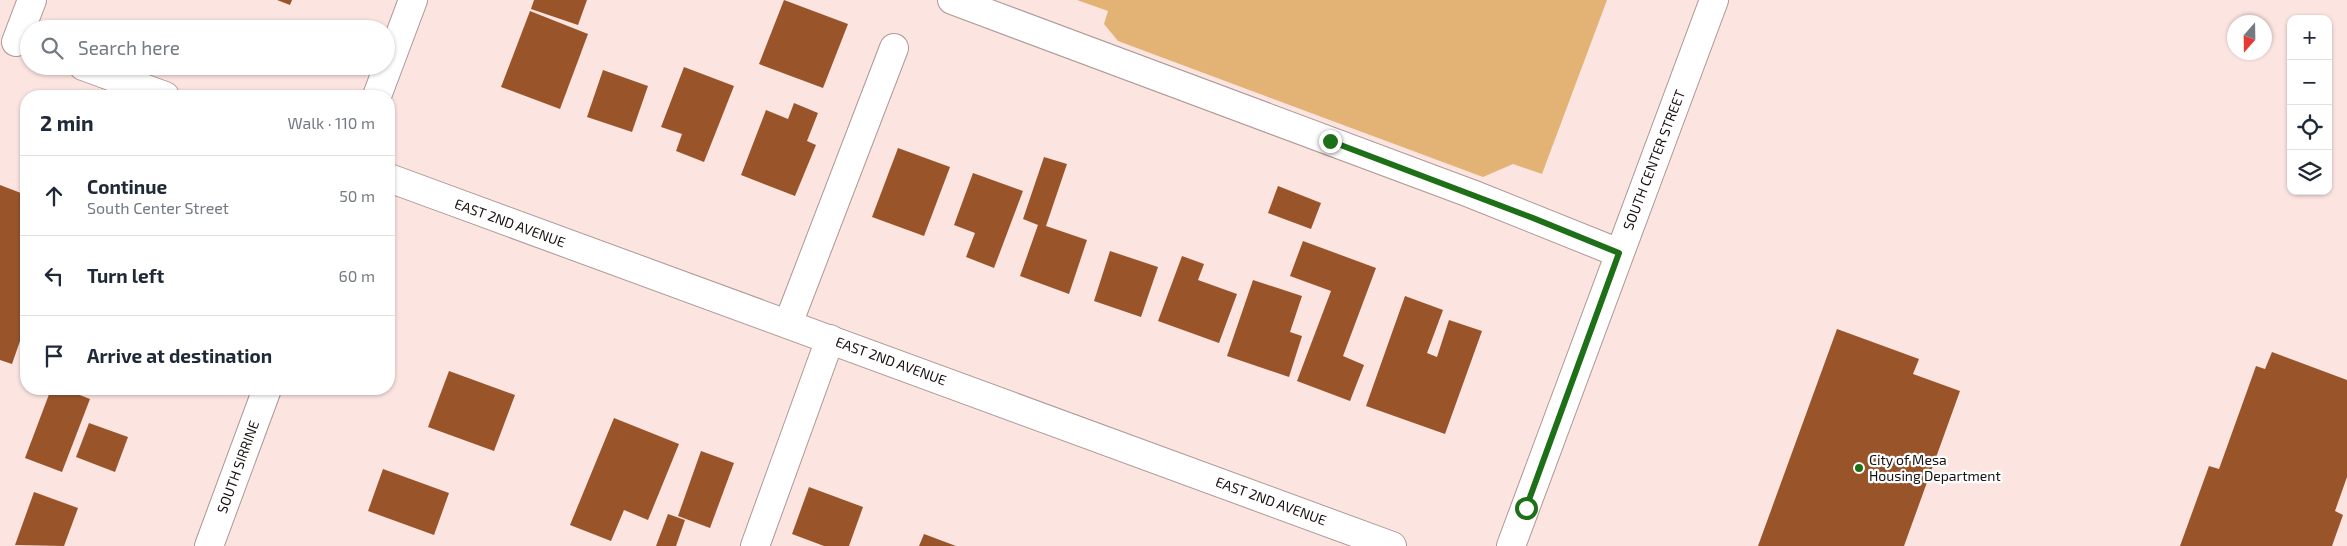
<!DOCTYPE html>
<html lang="en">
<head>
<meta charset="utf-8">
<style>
	:root { --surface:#fff; --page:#f6f6f7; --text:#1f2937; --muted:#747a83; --line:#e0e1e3 }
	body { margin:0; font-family:"Exo 2",sans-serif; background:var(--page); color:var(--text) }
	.controls { position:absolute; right:15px; top:15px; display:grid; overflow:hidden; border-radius:10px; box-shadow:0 1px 4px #0004 }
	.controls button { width:45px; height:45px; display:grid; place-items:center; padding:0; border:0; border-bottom:1px solid var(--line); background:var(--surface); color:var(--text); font:25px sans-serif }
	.compass { position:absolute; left:2227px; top:15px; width:45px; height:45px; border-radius:50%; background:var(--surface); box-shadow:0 1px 4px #0004; rotate:200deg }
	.stop { position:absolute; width:15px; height:15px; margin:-11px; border:4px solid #1e7018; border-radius:50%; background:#fff }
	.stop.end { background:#1e7018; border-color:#fff; box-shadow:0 1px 5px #0008 }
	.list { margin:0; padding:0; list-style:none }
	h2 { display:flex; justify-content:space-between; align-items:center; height:65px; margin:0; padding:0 20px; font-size:21px }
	h2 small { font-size:16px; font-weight:400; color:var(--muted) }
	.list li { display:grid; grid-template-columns:32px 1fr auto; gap:15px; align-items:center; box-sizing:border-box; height:80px; padding:0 20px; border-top:1px solid var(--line) }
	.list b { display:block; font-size:19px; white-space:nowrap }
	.list p { margin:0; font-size:16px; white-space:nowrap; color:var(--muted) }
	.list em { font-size:16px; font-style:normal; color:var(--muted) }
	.icon { flex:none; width:28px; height:28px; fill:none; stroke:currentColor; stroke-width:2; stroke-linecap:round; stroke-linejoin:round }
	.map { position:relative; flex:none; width:2347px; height:546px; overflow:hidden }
	.search { position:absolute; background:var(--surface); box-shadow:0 1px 4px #0004; left:20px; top:20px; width:375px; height:55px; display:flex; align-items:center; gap:12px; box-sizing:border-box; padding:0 18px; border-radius:28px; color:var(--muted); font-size:19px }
	.panel { position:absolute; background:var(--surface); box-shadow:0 1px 4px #0004; left:20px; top:90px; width:375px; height:305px; border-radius:20px }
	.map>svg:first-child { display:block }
	.green { fill:#e3b375 }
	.building { fill:#99542a }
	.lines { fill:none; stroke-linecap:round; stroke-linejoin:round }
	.minor-casing { stroke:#ae9794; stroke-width:30 }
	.minor { stroke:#fff; stroke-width:28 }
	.route { stroke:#1e7018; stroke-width:6 }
	.poi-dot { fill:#1e7018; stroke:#fff; stroke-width:2 }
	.labels { text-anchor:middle; stroke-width:4.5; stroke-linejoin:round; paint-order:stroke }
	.street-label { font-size:14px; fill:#191110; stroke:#fff }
	.poi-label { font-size:14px; fill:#191110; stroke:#fff; text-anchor:start }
</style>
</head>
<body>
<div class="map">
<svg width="2347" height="546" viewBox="0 0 2347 546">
	<rect width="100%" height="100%" fill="#fce4e1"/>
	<!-- green -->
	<polygon class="green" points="1077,0 1607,0 1542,174 1513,164 1483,177 1118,41 1104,24 1108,11"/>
	<!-- building -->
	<g class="building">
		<polygon points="277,0 292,0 290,5"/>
		<polygon points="534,0 587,0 578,25 531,9"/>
		<polygon points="784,0 848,24 823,88 759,64"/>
		<polygon points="530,11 588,34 560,109 501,87"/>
		<polygon points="684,67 734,86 704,162 676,151 682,134 661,127"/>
		<polygon points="603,70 648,86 632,132 587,117"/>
		<polygon points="794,103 818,113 807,141 816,145 795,196 741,175 766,110 788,119"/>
		<polygon points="898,148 950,167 924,236 872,217"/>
		<polygon points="1044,157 1067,164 1046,226 1087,240 1069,294 1020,276 1038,225 1023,219"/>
		<polygon points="973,173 1023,191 994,268 966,257 975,233 954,225"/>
		<polygon points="0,185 26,195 26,343 20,341 12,364 0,360"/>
		<polygon points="1278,186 1321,203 1311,229 1268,213"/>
		<polygon points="1303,241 1376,268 1343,356 1364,365 1350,401 1297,381 1331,291 1290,276"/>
		<polygon points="1110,251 1158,267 1141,317 1094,301"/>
		<polygon points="1182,256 1204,264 1198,280 1237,294 1219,343 1158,321"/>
		<polygon points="1253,280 1302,296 1290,332 1302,336 1289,377 1227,356"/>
		<polygon points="1405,296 1443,310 1427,353 1437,357 1449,320 1482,331 1445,434 1366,406"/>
		<polygon points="1837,329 1919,359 1913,374 1960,391 1904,546 1758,546"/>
		<polygon points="2272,352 2347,380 2347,477 2335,511 2343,515 2332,546 2180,546 2209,466 2219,469 2256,366 2265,369"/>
		<polygon points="449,371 515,395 494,451 428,427"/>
		<polygon points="51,389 64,389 90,399 62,472 25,458"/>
		<polygon points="614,418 679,444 648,520 624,510 611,541 570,525"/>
		<polygon points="89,423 128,437 115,472 76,457"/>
		<polygon points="701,451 734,463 710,528 678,516"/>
		<polygon points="383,469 449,493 434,535 368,511"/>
		<polygon points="809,487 863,507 849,546 824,546 792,534"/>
		<polygon points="34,492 78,508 64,546 15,545"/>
		<polygon points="668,514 685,520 676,546 656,546"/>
		<polygon points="924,534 956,546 919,546"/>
	</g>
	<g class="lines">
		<!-- minor casing -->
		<g class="minor-casing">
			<g id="minor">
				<polyline points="952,0 1472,194 1619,253"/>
				<polyline points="16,42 32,0"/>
				<polyline points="83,66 165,96"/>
				<polyline points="377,96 413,0"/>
				<polyline points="389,178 1392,546"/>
				<polyline points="788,324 894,48"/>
				<polyline points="209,546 267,389"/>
				<polyline points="755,546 830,339"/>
				<polyline points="1511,546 1714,0"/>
			</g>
		</g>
		<!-- minor -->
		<use href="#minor" class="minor"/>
	</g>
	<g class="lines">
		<!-- route -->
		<polyline class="route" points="1330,141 1533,218 1619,253 1526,508"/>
	</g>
	<!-- markers -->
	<circle class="poi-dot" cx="1859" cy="468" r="5"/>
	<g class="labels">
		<!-- street labels -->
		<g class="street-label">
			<text transform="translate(1654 160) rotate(-69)" y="5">SOUTH CENTER STREET</text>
			<text transform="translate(510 223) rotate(20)" y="5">EAST 2ND AVENUE</text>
			<text transform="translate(891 361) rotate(20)" y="5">EAST 2ND AVENUE</text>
			<text transform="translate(238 467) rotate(-70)" y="5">SOUTH SIRRINE</text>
			<text transform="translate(1271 501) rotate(20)" y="5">EAST 2ND AVENUE</text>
		</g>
		<!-- poi labels -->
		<g class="poi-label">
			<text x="1869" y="465">City of Mesa<tspan x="1869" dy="16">Housing Department</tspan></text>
		</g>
	</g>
</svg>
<div class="controls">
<button>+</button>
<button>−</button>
<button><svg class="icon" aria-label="locate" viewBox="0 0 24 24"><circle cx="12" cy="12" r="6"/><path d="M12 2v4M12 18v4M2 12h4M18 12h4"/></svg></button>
<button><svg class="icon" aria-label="layers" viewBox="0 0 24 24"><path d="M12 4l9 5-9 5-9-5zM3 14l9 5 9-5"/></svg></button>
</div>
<svg class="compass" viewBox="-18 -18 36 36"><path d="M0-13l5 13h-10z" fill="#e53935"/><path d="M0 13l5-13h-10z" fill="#747a83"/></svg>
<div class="stop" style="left:1526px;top:508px"></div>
<div class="stop end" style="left:1330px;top:141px"></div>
<div class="search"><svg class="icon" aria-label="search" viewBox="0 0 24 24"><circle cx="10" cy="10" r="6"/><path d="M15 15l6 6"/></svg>Search here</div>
<section class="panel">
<h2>2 min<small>Walk · 110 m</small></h2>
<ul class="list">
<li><svg class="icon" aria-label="ahead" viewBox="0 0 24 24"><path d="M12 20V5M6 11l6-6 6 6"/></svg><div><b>Continue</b><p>South Center Street</p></div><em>50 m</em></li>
<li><svg class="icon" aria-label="left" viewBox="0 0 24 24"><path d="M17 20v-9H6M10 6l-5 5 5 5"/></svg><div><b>Turn left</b></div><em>60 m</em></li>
<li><svg class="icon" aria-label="arrive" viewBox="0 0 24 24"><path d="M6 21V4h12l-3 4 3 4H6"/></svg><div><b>Arrive at destination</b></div></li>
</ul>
</section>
</div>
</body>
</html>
